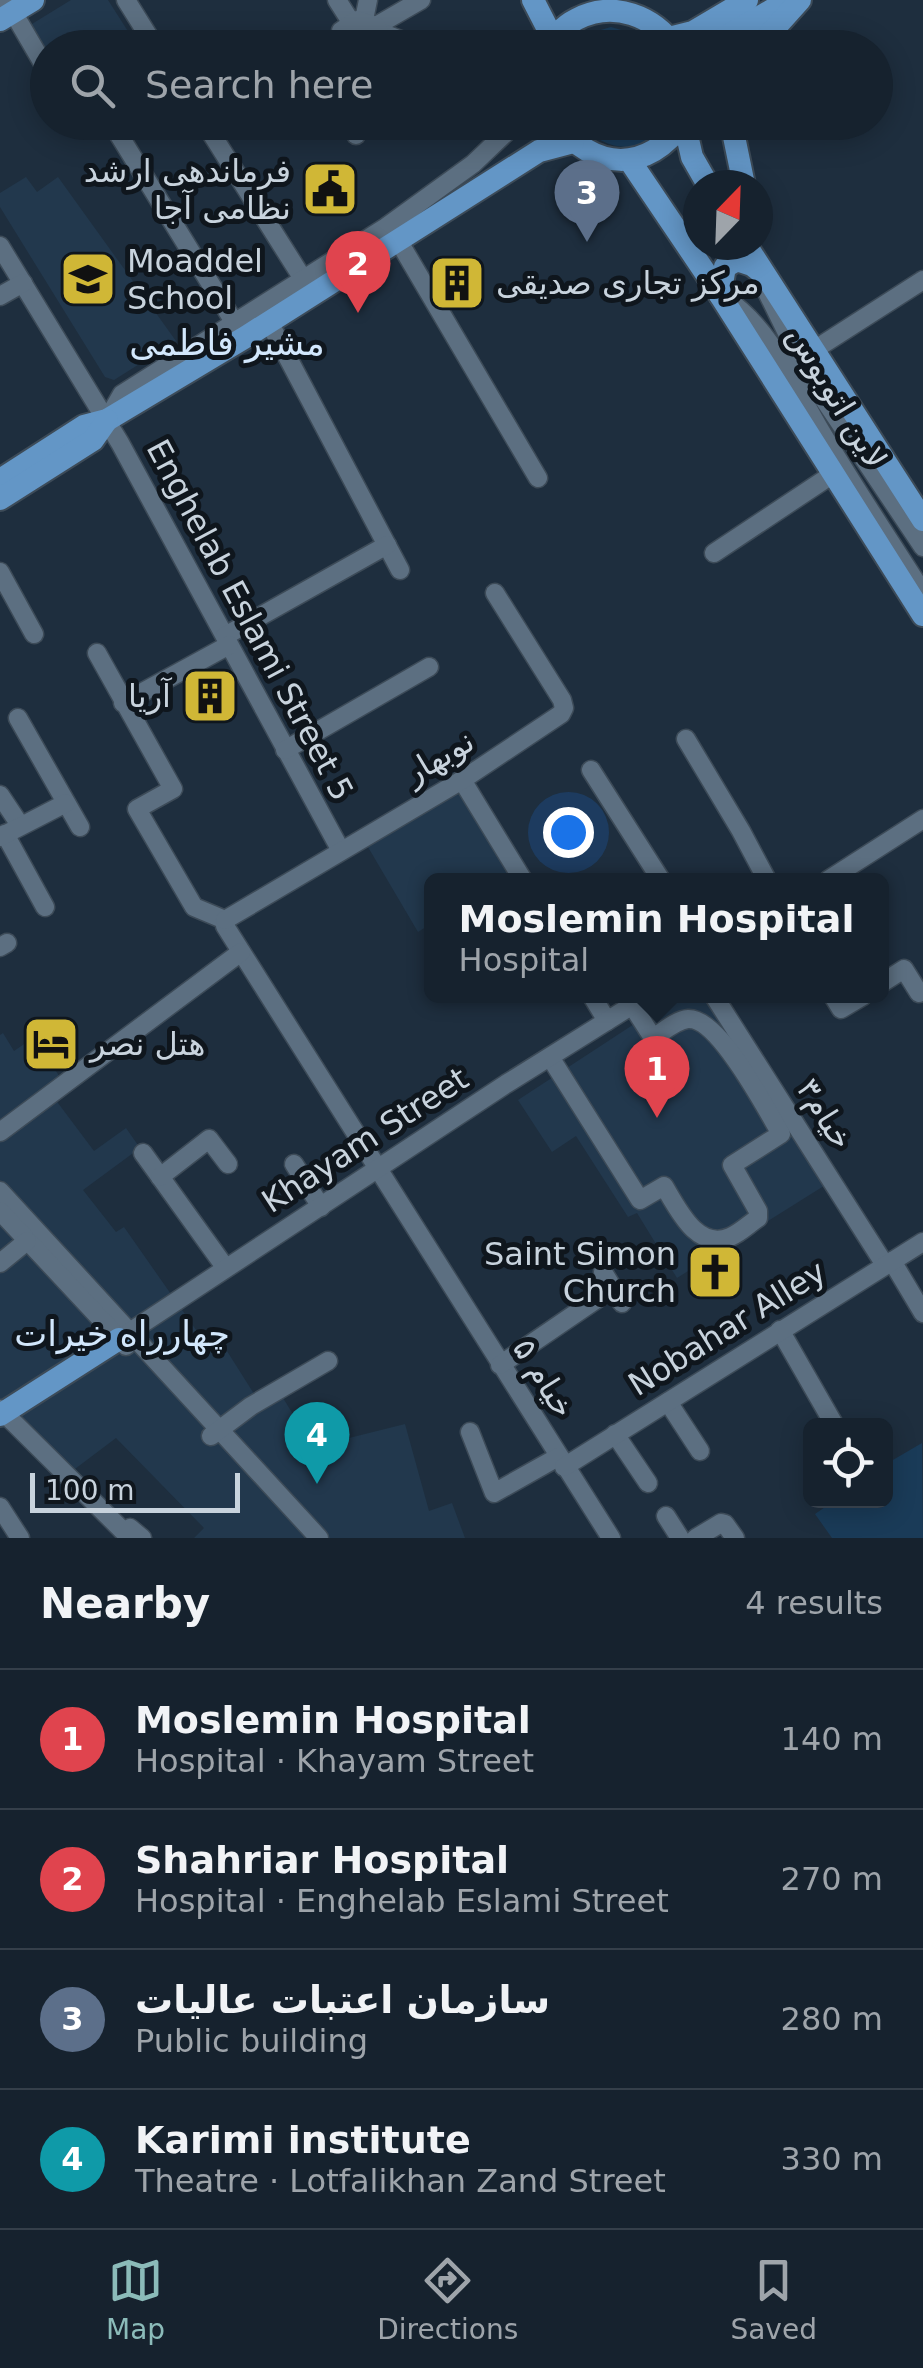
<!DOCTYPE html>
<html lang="en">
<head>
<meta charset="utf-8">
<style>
	:root { --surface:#16222e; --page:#232f3a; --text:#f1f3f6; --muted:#9ea4aa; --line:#353f4a; --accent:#8bbbb9 }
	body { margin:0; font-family:"DejaVu Sans","Noto Sans Arabic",sans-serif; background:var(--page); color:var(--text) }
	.controls { position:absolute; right:30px; bottom:30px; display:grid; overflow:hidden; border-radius:15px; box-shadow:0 5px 25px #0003 }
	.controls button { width:90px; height:90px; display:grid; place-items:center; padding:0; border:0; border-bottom:2px solid var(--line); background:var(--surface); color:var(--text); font:50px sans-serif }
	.compass { position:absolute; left:683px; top:170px; width:90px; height:90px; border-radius:50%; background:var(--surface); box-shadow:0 5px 25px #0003; rotate:23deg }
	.scale { position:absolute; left:30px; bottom:25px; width:210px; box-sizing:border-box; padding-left:10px; border:5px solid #c8d3dd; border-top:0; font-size:28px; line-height:35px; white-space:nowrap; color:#c8d3dd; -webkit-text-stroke:8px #0f161d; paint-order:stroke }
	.you { position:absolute; left:568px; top:832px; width:35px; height:35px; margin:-25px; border:8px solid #fff; border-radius:50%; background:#1a73e8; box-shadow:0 0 0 15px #1a73e833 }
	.badge { display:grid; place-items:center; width:65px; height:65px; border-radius:50%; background:var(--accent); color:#fff; font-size:32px; font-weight:700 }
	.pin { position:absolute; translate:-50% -82px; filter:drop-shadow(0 2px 5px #0008) }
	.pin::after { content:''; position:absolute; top:52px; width:35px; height:30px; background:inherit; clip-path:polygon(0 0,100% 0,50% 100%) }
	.popup { position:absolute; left:424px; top:873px; width:465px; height:130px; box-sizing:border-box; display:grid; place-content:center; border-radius:15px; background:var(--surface); filter:drop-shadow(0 2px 8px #0005); font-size:32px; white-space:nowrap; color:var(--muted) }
	.popup b { font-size:38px; color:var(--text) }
	.popup::after { content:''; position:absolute; left:50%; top:100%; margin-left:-20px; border:20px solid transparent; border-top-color:var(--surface) }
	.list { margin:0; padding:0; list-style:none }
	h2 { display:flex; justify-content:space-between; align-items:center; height:130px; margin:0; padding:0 40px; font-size:42px }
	h2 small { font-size:32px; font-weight:400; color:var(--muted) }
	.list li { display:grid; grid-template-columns:65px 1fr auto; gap:30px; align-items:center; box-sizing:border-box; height:140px; padding:0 40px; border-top:2px solid var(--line) }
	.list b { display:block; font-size:38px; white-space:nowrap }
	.list p { margin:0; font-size:32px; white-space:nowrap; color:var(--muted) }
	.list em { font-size:32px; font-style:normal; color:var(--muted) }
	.icon { flex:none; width:55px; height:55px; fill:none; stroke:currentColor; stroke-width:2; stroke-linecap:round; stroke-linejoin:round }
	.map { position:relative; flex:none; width:923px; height:1538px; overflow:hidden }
	.search { position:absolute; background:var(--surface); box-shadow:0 5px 25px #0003; left:30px; right:30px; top:30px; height:110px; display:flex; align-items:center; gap:25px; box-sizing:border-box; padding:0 35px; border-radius:55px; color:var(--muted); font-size:38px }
	.sheet { height:690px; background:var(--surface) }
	nav { display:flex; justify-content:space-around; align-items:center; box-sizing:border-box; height:140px; border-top:2px solid var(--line); background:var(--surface); font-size:28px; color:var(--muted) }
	nav a { display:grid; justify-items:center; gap:5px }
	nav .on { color:var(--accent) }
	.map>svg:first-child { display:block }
	.built { fill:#22384d }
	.green { fill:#1a3b58 }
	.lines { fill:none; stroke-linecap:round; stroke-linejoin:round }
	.minor-casing { stroke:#3d4b58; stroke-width:21 }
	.major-casing { stroke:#3d4b58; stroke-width:26 }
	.minor { stroke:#5c6f81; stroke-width:18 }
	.major { stroke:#6396c6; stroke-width:22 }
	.labels { text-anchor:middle; stroke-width:10; stroke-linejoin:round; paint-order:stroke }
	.poi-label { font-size:32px; fill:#c8d3dd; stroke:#0f161d; text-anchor:end }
	.street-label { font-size:32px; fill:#c8d3dd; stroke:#0f161d }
	.neighbourhood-label { font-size:35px; fill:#d2e7fc; stroke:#0f161d }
</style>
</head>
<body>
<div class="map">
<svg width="923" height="1538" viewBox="0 0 923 1538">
	<rect width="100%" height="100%" fill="#1e2e3e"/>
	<!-- built -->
	<g class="built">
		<polygon points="71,0 108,0 138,47 48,48 47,61 27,27"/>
		<polygon points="26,177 37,192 58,177 176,341 114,380 105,377 0,207 0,193"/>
		<polygon points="457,791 511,876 502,880 432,880 432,923 418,932 365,842"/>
		<polygon points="677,996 708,996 827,1184 677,1278 637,1213 628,1217 576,1136 552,1152 518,1100"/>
		<polygon points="3,1033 14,1051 33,1038 60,1077 55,1099 94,1151 126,1128 140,1148 83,1190 116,1232 124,1227 208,1347 220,1340 256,1397 280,1393 313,1447 405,1424 429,1511 452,1503 465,1538 194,1538 204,1528 116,1438 63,1478 0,1408 0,1035"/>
	</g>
	<!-- green -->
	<g class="green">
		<polygon points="611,27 639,35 652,47 571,47 580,36"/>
		<path d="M579,123H668C644,157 606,153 579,123Z"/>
		<polygon points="922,1443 923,1538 832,1538 815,1514 834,1501 886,1500 886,1464"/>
	</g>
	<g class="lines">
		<!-- minor casing -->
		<g class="minor-casing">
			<g id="minor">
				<polyline points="6,0 48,72"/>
				<polyline points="126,0 156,48"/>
				<polyline points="337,0 351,22"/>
				<polyline points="364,20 368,0"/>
				<polyline points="376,26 421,0"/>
				<polyline points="380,32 421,48"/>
				<polyline points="340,48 341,31 357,20 376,26 382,38 381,48"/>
				<polyline points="111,122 239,330"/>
				<polyline points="204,122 310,290"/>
				<polyline points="356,135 356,122"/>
				<polyline points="398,240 538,478"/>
				<polyline points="0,246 120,443 340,849"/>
				<polyline points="765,288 807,374 923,547"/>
				<polyline points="0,296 23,283"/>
				<path d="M725,298C772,330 791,381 819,428C852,484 888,538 923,593"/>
				<polyline points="269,322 400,570"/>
				<polyline points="814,350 923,280"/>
				<polyline points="107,420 122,394 386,227 473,164 517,122"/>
				<polyline points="714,553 833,474"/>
				<polyline points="0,572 34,634"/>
				<polyline points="225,636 387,545"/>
				<polyline points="97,653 173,789 137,809 194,907 225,920 225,926 611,1538"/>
				<polyline points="123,703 229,645"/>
				<polyline points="18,718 80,827"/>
				<polyline points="686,739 741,831 767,880"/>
				<polyline points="285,750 429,667"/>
				<polyline points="591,770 661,880"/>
				<polyline points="462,780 523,880"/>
				<polyline points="0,795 20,825"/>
				<polyline points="5,834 45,907"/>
				<polyline points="0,837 66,803"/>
				<polyline points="828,880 923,819"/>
				<polyline points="225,920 462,780 561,714 564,708 562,700 495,593"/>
				<polyline points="0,947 7,943"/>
				<polyline points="882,983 904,969 919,993"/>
				<polyline points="592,996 607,1021"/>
				<polyline points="714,996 885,1265"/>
				<polyline points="833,996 841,1009 863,996"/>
				<path d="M550,1057L640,1200L664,1186C678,1209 697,1251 730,1237C740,1233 749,1224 758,1218V1211L732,1165L781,1134C766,1109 719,1017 688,1019C676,1020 663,1032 653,1038L632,1005"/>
				<polyline points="0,1132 241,952"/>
				<polyline points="143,1153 225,1267"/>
				<polyline points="294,1164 321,1207"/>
				<polyline points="160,1177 209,1139 228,1164"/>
				<polyline points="0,1191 319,1538"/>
				<polyline points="0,1211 126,1346"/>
				<polyline points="892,1261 923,1313"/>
				<polyline points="0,1263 27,1241"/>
				<polyline points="603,1272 622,1303"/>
				<polyline points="780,1330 835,1426"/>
				<polyline points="119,1339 506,1084 647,996"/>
				<polyline points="500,1365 613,1288"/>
				<polyline points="668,1402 700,1451"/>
				<polyline points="0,1409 124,1532 130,1528 142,1538"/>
				<polyline points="470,1432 494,1493 558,1457"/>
				<polyline points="615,1434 648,1483"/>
				<polyline points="211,1436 251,1406 328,1361"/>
				<polyline points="564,1467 923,1242"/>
				<polyline points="0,1507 20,1538"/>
				<polyline points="666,1516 680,1538"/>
				<polyline points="696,1538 721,1523 725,1524 735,1538"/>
			</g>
		</g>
		<!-- major casing -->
		<g class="major-casing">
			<g id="major">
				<polyline points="533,0 553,39"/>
				<polyline points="0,20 33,0"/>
				<polyline points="669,38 693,32 747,0"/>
				<path d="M551,48C555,34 565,25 577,19C614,0 654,16 676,48"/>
				<polyline points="718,48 725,37 789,0"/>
				<polyline points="757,48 800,0"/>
				<path d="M558,122C592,172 649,173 683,122"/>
				<polyline points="684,122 692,157 708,185"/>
				<polyline points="731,122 744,185"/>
				<polyline points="630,161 715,287 923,615"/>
				<polyline points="746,245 923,520"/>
				<polyline points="720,295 725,267 737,260 752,265 762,273"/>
				<polyline points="0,480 84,426 107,420 244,338 539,151 573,142"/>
				<polyline points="0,499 93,440 107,420"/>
				<polyline points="0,1415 119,1339"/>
			</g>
		</g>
		<!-- minor -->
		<use href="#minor" class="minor"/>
		<!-- major -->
		<use href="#major" class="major"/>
	</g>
	<!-- icons -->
	<defs>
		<g id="civic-square" transform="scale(2.875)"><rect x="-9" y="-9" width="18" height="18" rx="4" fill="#d0b736" stroke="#0f161d"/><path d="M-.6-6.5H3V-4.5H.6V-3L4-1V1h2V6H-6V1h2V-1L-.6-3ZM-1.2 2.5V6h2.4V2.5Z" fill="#111"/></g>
		<g id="school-square" transform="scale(2.875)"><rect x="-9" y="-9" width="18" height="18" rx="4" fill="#d0b736" stroke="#0f161d"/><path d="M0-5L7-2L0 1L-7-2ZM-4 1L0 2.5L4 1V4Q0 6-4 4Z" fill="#111"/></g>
		<g id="building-square" transform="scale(2.875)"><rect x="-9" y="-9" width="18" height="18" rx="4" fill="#d0b736" stroke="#0f161d"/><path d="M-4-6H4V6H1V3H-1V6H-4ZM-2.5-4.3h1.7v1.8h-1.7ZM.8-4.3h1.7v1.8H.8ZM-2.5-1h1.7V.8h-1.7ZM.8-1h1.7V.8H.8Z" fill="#111"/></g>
		<g id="hotel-square" transform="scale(2.875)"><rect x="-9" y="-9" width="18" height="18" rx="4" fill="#d0b736" stroke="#0f161d"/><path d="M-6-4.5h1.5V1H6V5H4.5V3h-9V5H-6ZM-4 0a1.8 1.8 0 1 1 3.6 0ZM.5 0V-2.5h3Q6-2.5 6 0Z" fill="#111"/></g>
		<g id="church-square" transform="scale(2.875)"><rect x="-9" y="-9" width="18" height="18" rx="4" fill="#d0b736" stroke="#0f161d"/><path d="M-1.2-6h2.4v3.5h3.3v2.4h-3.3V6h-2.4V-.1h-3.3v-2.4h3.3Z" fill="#111"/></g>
	</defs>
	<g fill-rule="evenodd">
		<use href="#civic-square" x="330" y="189"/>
		<use href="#school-square" x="88" y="279"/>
		<use href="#building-square" x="457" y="283"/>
		<use href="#building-square" x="210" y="696"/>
		<use href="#hotel-square" x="51" y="1044"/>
		<use href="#church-square" x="715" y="1272"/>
	</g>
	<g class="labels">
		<!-- poi labels -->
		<g class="poi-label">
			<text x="291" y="182">فرماندهی ارشد<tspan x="291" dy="37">نظامی آجا</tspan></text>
			<text x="127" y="272" text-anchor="start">Moaddel<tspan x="127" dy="37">School</tspan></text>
			<text x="496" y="294" text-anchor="start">مرکز تجاری صدیقی</text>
			<text x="171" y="707">آریا</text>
			<text x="90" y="1055" text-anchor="start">هتل نصر</text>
			<text x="676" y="1265">Saint Simon<tspan x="676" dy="37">Church</tspan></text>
		</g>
		<!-- street labels -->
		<g class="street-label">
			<text transform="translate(837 397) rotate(59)" y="11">لاین اتوبوس</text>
			<text transform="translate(250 620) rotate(62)" y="11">Enghelab Eslami Street 5</text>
			<text transform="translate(439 757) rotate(-31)" y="11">نوبهار</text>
			<text transform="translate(825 1114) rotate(58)" y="11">خیام۳</text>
			<text transform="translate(365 1140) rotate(-33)" y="11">Khayam Street</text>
			<text transform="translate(727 1328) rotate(-32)" y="11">Nobahar Alley</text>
			<text transform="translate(544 1378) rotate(58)" y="11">۵ خیام</text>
		</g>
		<!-- neighbourhood labels -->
		<g class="neighbourhood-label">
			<text x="227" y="355">مشیر فاطمی</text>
			<text x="122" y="1346">چهارراه خیرات</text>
		</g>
	</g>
</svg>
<div class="controls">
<button><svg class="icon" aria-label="locate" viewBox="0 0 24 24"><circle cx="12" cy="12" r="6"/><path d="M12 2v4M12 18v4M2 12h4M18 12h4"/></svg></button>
</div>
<svg class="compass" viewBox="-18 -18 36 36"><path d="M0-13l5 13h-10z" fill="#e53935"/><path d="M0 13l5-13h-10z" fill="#9ea4aa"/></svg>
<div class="scale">100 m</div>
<div class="you"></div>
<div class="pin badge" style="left:657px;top:1118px;background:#e0444e">1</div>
<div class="popup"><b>Moslemin Hospital</b>Hospital</div>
<div class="pin badge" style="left:358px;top:313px;background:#e0444e">2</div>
<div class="pin badge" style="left:587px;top:242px;background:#5c6f8a">3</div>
<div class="pin badge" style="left:317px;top:1484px;background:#0f9aa8">4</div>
<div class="search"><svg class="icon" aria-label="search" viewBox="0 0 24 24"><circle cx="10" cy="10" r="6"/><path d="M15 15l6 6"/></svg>Search here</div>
</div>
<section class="sheet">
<h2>Nearby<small>4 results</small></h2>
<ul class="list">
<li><span class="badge" style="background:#e0444e">1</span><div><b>Moslemin Hospital</b><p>Hospital · Khayam Street</p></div><em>140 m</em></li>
<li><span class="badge" style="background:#e0444e">2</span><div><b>Shahriar Hospital</b><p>Hospital · Enghelab Eslami Street</p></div><em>270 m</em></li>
<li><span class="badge" style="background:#5c6f8a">3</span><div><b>سازمان اعتبات عالیات</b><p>Public building</p></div><em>280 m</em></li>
<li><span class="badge" style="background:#0f9aa8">4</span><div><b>Karimi institute</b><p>Theatre · Lotfalikhan Zand Street</p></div><em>330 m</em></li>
</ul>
</section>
<nav>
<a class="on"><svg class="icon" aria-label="map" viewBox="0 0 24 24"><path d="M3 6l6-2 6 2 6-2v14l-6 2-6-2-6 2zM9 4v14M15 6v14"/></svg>Map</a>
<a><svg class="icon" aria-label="directions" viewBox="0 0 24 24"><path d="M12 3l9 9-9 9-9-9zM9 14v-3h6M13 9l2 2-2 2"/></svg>Directions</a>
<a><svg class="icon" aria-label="saved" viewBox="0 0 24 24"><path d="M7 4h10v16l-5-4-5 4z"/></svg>Saved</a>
</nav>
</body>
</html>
